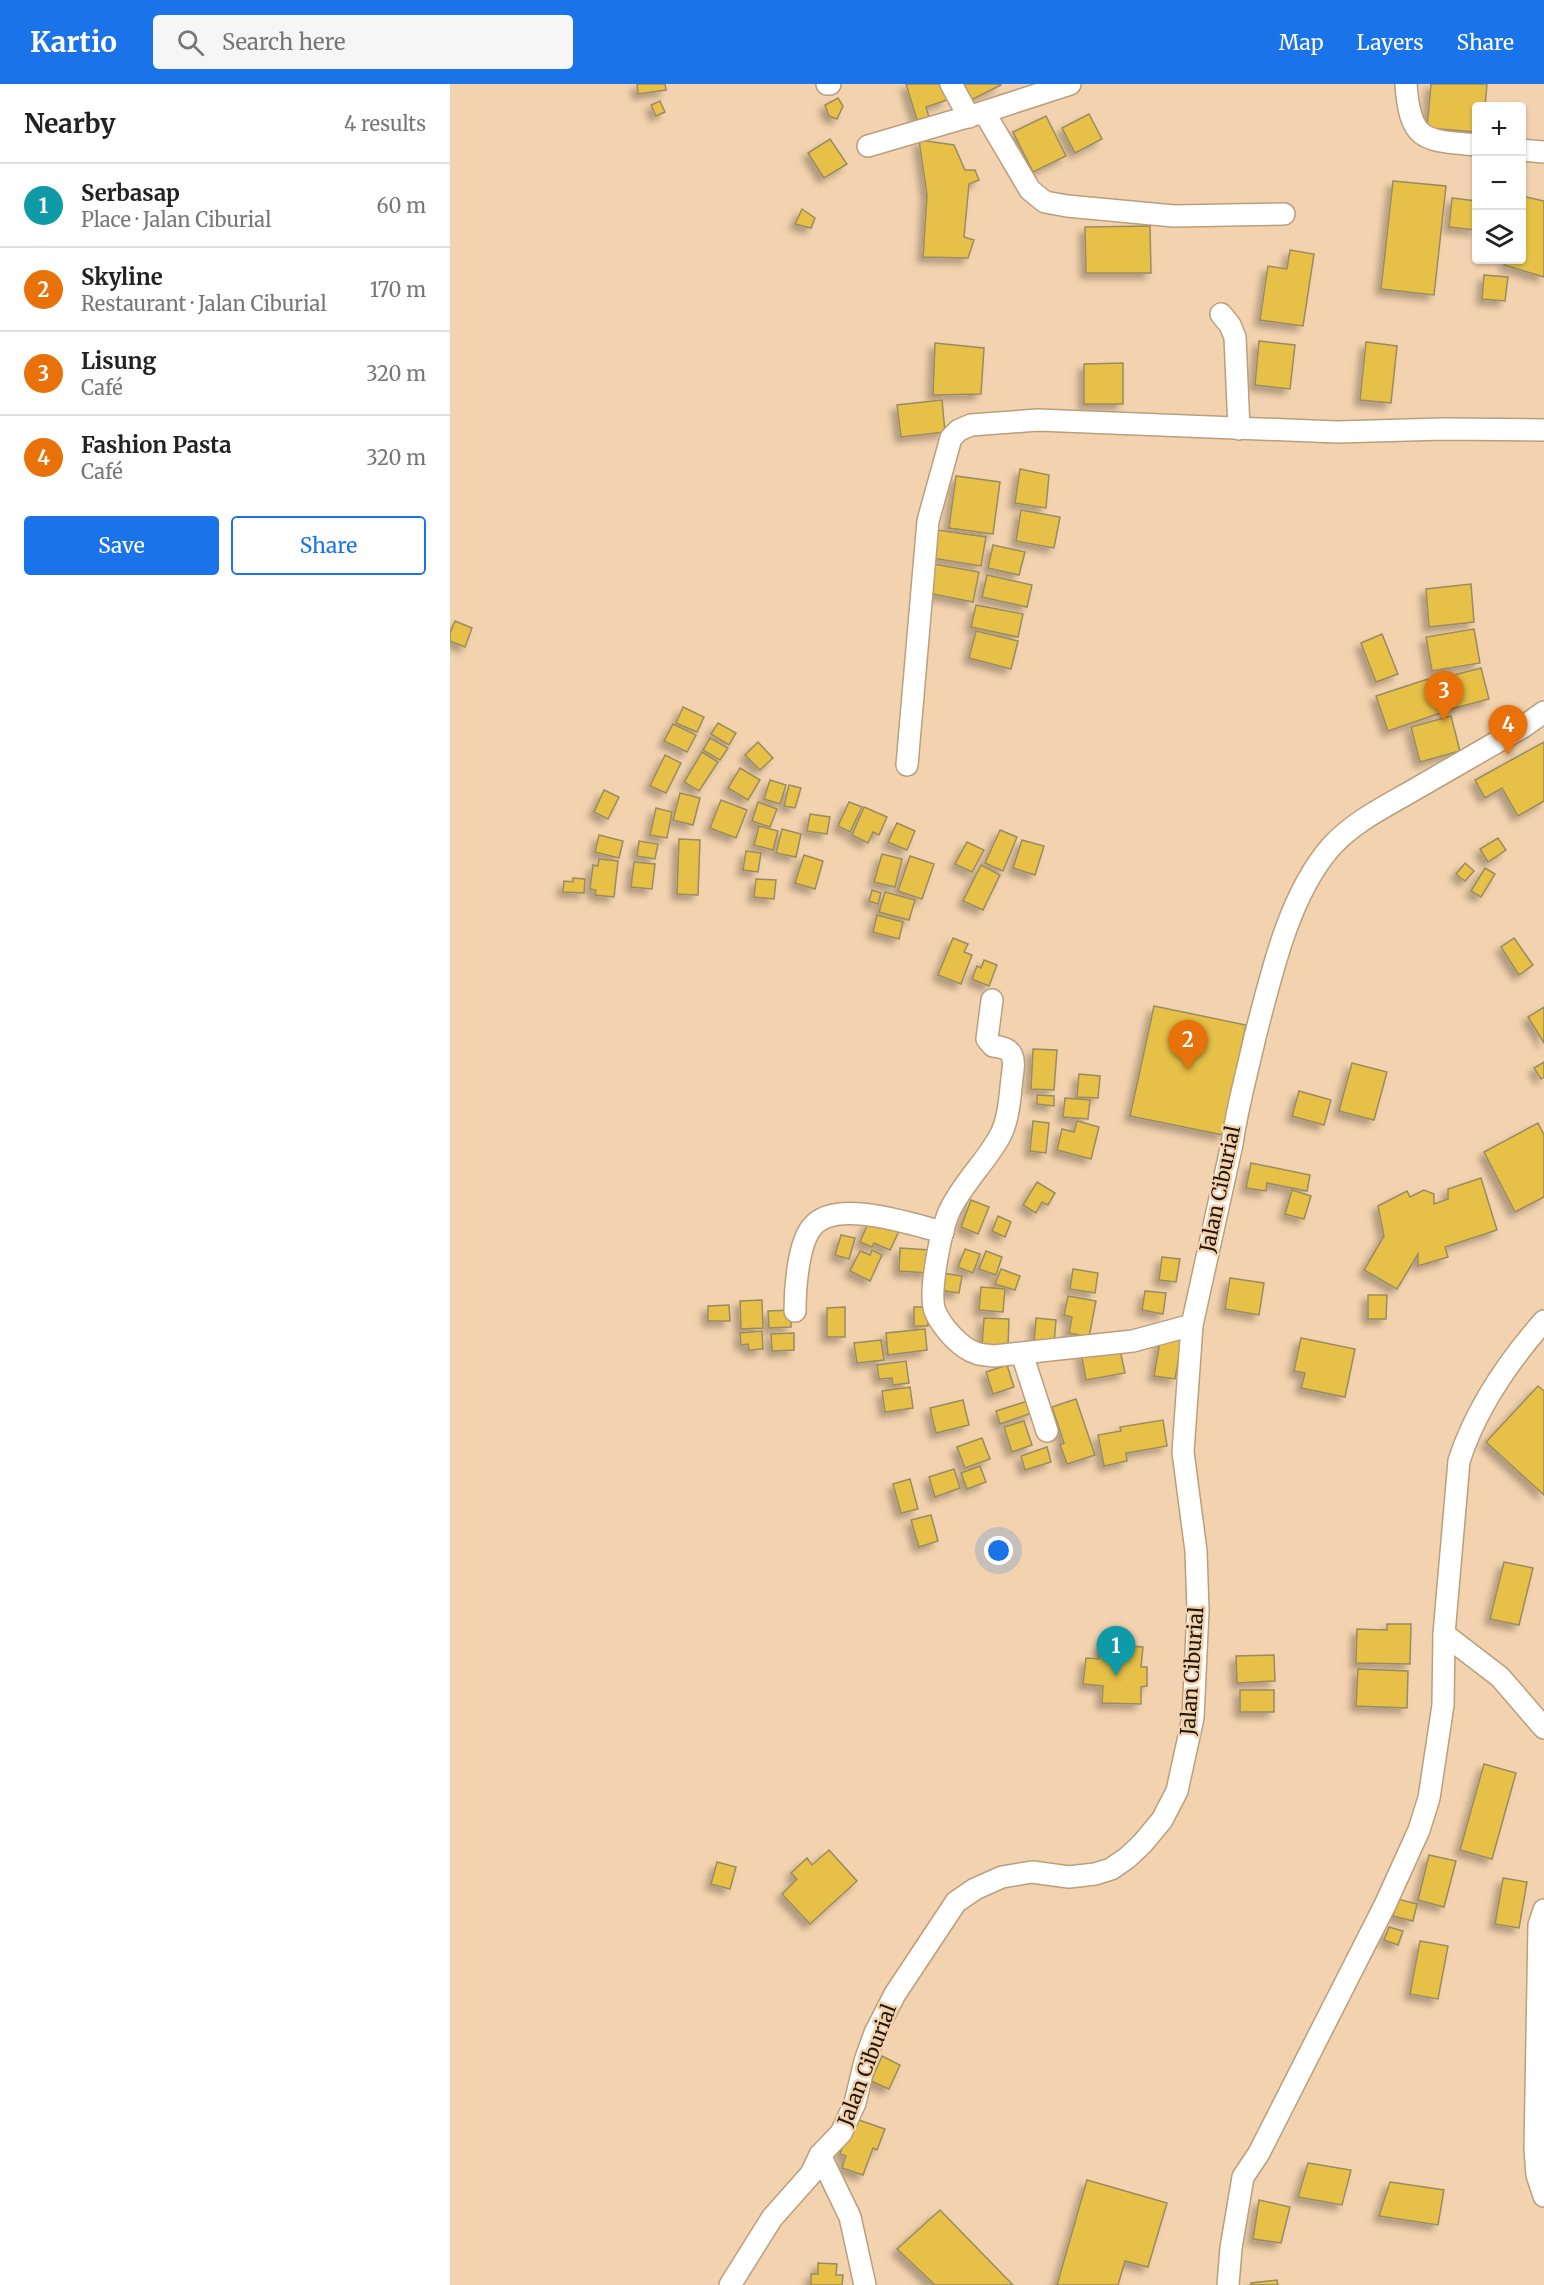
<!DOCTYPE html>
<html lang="en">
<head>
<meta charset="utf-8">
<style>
	:root { --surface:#fff; --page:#f6f6f6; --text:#222; --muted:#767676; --line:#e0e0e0; --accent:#1a73e8 }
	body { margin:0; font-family:Merriweather,serif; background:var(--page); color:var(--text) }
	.controls { position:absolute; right:18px; top:18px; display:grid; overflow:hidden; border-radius:6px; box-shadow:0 2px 4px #0004 }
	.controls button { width:54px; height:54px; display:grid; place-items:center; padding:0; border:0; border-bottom:2px solid var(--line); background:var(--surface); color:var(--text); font:30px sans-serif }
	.you { position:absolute; left:549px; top:1467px; width:21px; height:21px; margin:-15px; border:4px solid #fff; border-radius:50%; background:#1a73e8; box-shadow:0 0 0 9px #1a73e833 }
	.badge { display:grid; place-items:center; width:39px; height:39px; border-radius:50%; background:var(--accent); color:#fff; font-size:20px; font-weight:700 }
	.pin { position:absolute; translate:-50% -50px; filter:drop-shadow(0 2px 3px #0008) }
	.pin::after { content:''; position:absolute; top:32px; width:21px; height:18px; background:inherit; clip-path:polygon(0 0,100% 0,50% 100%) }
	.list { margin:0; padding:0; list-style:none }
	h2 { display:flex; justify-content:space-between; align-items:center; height:78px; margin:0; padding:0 24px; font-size:26px }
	h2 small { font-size:20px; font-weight:400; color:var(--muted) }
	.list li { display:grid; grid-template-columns:39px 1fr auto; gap:18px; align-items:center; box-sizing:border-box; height:84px; padding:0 24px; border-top:2px solid var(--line) }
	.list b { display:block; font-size:22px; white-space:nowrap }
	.list p { margin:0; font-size:20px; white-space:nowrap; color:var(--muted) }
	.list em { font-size:20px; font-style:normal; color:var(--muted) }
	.actions { display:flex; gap:12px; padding:18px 24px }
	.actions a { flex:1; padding:14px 0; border:2px solid var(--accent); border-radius:6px; text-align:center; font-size:21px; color:var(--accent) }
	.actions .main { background:var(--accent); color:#fff }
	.icon { flex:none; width:33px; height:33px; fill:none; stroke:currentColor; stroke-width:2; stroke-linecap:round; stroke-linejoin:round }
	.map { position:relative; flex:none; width:1094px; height:2201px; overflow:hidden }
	header { display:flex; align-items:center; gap:36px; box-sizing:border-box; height:84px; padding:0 30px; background:var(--accent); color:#fff }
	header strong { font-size:28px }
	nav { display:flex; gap:33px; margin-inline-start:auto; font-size:21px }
	.search { width:420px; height:54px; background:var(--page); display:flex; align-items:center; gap:15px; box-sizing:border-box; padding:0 21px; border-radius:6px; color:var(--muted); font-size:22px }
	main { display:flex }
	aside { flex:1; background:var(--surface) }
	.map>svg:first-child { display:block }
	.building { fill:#e6c047; stroke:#998b62; stroke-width:1.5; filter:url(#shadow) }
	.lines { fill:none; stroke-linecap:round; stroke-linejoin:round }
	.minor-casing { stroke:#bb9e7b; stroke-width:24 }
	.minor { stroke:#fff; stroke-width:21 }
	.labels { text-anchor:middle; stroke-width:5; stroke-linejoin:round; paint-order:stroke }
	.street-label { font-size:20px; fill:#221709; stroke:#f3d3af }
</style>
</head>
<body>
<header>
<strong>Kartio</strong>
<div class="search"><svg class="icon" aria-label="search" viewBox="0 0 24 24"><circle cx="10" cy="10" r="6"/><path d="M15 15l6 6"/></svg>Search here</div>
<nav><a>Map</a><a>Layers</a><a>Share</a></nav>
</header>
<main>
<aside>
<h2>Nearby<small>4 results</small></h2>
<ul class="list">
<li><span class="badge" style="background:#0f9aa8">1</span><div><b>Serbasap</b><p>Place · Jalan Ciburial</p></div><em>60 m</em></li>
<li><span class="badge" style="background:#e8710a">2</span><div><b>Skyline</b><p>Restaurant · Jalan Ciburial</p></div><em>170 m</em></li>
<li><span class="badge" style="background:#e8710a">3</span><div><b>Lisung</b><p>Café</p></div><em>320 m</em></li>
<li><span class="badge" style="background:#e8710a">4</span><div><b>Fashion Pasta</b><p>Café</p></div><em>320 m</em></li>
</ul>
<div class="actions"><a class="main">Save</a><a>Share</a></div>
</aside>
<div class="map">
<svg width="1094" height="2201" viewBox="0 0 1094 2201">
	<defs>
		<filter id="shadow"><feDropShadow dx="-5.5" dy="5.5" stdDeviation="3" flood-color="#0004"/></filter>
	</defs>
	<rect width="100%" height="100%" fill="#f3d3af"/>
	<!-- building -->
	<g class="building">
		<polygon points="187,0 215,0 216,6 188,10"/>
		<polygon points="456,0 492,0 497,16 476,23 479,33 467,36"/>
		<polygon points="514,0 551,0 551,1 521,16"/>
		<polygon points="981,0 1037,0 1035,22 1026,22 1026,48 977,44"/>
		<polygon points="388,14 393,22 387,35 379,32 375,21"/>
		<polygon points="210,17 215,28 206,32 201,21"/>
		<polygon points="639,30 652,55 625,69 612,44"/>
		<polygon points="596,32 616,72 583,88 563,48"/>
		<polygon points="380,55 397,80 374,94 358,69"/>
		<polygon points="469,56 504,61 515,86 525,86 529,96 519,100 514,153 524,156 518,174 473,173 477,111"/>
		<polygon points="943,97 996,102 984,211 931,205"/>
		<polygon points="1072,112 1094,117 1094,193 1054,181 1056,176 1072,176"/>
		<polygon points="1002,114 1026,117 1026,146 999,143"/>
		<polygon points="352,125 365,134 361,144 345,140"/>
		<polygon points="700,142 701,189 636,189 635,143"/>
		<polygon points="840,166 864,170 853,242 810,236 818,182 837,185"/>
		<polygon points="1034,191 1058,193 1055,217 1032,215"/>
		<polygon points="809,257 845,261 840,305 805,301"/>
		<polygon points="916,258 947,262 941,319 910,316"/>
		<polygon points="485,259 534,264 531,310 483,311"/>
		<polygon points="673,279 673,320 634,320 634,280"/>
		<polygon points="492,316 495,348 451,353 447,321"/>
		<polygon points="570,385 599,391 596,424 565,419"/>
		<polygon points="506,392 550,398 543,450 499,444"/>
		<polygon points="571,426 610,433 604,464 566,457"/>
		<polygon points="487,446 536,453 531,482 482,474"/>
		<polygon points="543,461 575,468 569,491 538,484"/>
		<polygon points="484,480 529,488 523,518 478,509"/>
		<polygon points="537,491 582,501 577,523 532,513"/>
		<polygon points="1021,500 1024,538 979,543 976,505"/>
		<polygon points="526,521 573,530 568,553 521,543"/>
		<polygon points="5,537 22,544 15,563 0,557 0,549"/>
		<polygon points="1024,545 1030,579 982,587 976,553"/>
		<polygon points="526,547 568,557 561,585 519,574"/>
		<polygon points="932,550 948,590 926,598 911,559"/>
		<polygon points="1031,584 1039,615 993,627 985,596"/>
		<polygon points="978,595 990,629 938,647 926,612"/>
		<polygon points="233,623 254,633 247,648 226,639"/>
		<polygon points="1001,632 1010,667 970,678 961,643"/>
		<polygon points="268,639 286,649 279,661 261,650"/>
		<polygon points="223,640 246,651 237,668 214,657"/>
		<polygon points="260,654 278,664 270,676 253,666"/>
		<polygon points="308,658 323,674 310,686 295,671"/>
		<polygon points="1094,658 1094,717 1068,732 1052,704 1035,714 1025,696"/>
		<polygon points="252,668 268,678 249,707 234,698"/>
		<polygon points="215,671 231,679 216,709 200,702"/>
		<polygon points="290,684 310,696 298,716 278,704"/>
		<polygon points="320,696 336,701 330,720 314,715"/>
		<polygon points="339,701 351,704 345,724 334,722"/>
		<polygon points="154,706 169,713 158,735 144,728"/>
		<polygon points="230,709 250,714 243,741 223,736"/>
		<polygon points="271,716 297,726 286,754 260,744"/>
		<polygon points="308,718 327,725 320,743 302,737"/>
		<polygon points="399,718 412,723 400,748 388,742"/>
		<polygon points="414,723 437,733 429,751 423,748 418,759 402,751"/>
		<polygon points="206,724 222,728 217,754 200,751"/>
		<polygon points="360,730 380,733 377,750 357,747"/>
		<polygon points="447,739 465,747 457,766 438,758"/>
		<polygon points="309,742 328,747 323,766 304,761"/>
		<polygon points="332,745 351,750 346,773 326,769"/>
		<polygon points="550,746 567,753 553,787 535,779"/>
		<polygon points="149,751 173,757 169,774 145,768"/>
		<polygon points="1048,754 1056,766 1038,778 1030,765"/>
		<polygon points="229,755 250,756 248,811 227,810"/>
		<polygon points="572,756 594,762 585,791 563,784"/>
		<polygon points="189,757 208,760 205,775 187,772"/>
		<polygon points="517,758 534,766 522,788 505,780"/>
		<polygon points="296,767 311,769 308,788 293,786"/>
		<polygon points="432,770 452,775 445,803 424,798"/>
		<polygon points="354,771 373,777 365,805 345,799"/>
		<polygon points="460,772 484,780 472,815 448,807"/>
		<polygon points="149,775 168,777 164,813 145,811 146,806 140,805 143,781 148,782"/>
		<polygon points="184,778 205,780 202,805 181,803"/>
		<polygon points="1015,779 1024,787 1015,797 1006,790"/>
		<polygon points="531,781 550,791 533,826 513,817"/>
		<polygon points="1035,784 1045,790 1031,813 1021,807"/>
		<polygon points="123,794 135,795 134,809 113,808 114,797 123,798"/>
		<polygon points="306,795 326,796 324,815 304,813"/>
		<polygon points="422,806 431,809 428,820 419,817"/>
		<polygon points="435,808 465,816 459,836 429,828"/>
		<polygon points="427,831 453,838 449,855 423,848"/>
		<polygon points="503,854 518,860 514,868 522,871 511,900 488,891"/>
		<polygon points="1064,854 1083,881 1069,891 1051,863"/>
		<polygon points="534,876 547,881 539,902 522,895 527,882 531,884"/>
		<polygon points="704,922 796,941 773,1051 680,1032"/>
		<polygon points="1094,923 1094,959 1078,933"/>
		<polygon points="583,965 607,966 604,1006 581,1005"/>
		<polygon points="1094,978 1094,993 1091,995 1084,984"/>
		<polygon points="902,979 937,988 924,1036 889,1027"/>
		<polygon points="629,990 650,992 648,1014 627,1013"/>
		<polygon points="849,1007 881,1016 874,1041 842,1032"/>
		<polygon points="587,1011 604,1012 604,1022 587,1020"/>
		<polygon points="615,1014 640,1016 638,1035 613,1033"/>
		<polygon points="583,1037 599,1039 596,1069 580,1067"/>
		<polygon points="627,1037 649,1043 641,1075 607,1066 612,1045 624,1048"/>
		<polygon points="1088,1039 1094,1051 1094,1113 1065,1128 1034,1068"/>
		<polygon points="801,1079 860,1091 857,1107 817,1099 816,1107 796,1104"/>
		<polygon points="1031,1094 1047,1146 995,1163 998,1173 968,1182 968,1170 947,1205 914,1186 934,1152 928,1122 957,1107 960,1113 974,1106 984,1110 984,1120 998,1115 998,1105"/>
		<polygon points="587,1098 605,1109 598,1121 592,1118 586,1129 573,1121"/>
		<polygon points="842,1106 861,1112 854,1135 835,1130"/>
		<polygon points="521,1116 539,1123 528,1150 511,1143"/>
		<polygon points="548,1132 561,1138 555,1153 542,1147"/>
		<polygon points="419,1137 450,1145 440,1166 424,1159 422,1163 410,1158"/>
		<polygon points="391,1151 405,1154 399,1175 385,1171"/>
		<polygon points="450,1164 480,1166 479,1189 449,1187"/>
		<polygon points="515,1165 530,1170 523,1189 508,1183"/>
		<polygon points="422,1166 432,1171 420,1197 400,1187 410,1167 420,1171"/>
		<polygon points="536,1167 552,1173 546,1191 529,1185"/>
		<polygon points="712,1173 730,1175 726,1198 709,1196"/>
		<polygon points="551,1185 570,1192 565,1206 545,1200"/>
		<polygon points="623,1185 648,1189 645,1209 620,1205"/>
		<polygon points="492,1189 512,1192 509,1209 489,1206"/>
		<polygon points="780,1194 814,1199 809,1231 775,1225"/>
		<polygon points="531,1203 555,1205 553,1228 529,1226"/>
		<polygon points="695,1207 716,1209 713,1230 692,1226"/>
		<polygon points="918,1211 937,1211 936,1235 918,1235"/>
		<polygon points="618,1212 646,1217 639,1253 619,1249 622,1233 614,1231"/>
		<polygon points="312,1216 313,1244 291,1245 290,1217"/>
		<polygon points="279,1221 280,1237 258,1237 258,1222"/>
		<polygon points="395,1223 395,1253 377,1253 377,1224"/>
		<rect x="464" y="1223" width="14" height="19"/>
		<polygon points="341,1226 341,1243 319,1244 318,1227"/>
		<polygon points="534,1234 559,1235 558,1264 532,1262"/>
		<polygon points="586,1234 606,1236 604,1261 584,1259"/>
		<polygon points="475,1245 477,1266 438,1271 436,1249"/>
		<polygon points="312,1247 313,1265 299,1266 298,1260 291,1261 290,1249"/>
		<polygon points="344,1249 344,1266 322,1267 321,1250"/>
		<polygon points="711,1252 732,1256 725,1295 704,1292"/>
		<polygon points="851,1254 905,1265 895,1313 851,1304 855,1289 844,1287"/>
		<polygon points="431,1256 434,1276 407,1279 404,1259"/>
		<polygon points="669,1261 675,1289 636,1296 631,1268"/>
		<polygon points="456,1277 459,1299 443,1301 442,1294 429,1295 427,1281"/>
		<polygon points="557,1281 564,1303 543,1310 536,1288"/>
		<polygon points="1088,1302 1094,1307 1094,1411 1036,1358"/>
		<polygon points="460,1303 463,1324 435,1328 432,1307"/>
		<polygon points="626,1315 645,1371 617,1380 610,1361 614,1359 602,1323"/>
		<polygon points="513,1316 519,1341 486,1349 480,1324"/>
		<polygon points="578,1317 582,1329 550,1340 546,1327"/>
		<polygon points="713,1336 717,1362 676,1369 677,1377 654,1382 648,1351 671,1347 670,1343"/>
		<polygon points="574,1337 582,1361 562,1368 554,1343"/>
		<polygon points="532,1354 540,1375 515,1384 507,1363"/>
		<polygon points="597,1363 601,1378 575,1386 571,1372"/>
		<polygon points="530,1382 536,1398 517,1405 511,1389"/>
		<polygon points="504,1385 510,1404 485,1413 479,1393"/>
		<polygon points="460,1395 468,1425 451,1429 443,1400"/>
		<polygon points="481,1431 488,1457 469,1463 461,1436"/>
		<polygon points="1054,1478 1083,1484 1069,1541 1040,1535"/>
		<polygon points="937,1540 961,1540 960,1580 906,1579 907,1545 937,1546"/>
		<polygon points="650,1560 693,1563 691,1583 697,1583 697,1602 691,1603 691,1620 652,1619 653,1602 633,1600 636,1574 649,1575"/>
		<polygon points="824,1571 825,1597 787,1599 786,1572"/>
		<polygon points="908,1585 958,1587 957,1624 906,1622"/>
		<rect x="790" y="1606" width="34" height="22"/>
		<polygon points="1034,1680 1066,1689 1042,1775 1010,1766"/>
		<polygon points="379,1766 407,1797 360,1840 332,1810 347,1795 341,1789 357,1774 362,1781"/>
		<polygon points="979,1771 1006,1777 994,1823 968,1816"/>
		<polygon points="267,1778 286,1783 280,1805 261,1800"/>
		<polygon points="1053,1794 1077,1798 1069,1844 1045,1840"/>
		<polygon points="947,1815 967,1820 963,1837 943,1832"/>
		<polygon points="939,1843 953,1847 948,1861 934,1856"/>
		<polygon points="970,1857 998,1862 988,1915 960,1910"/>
		<polygon points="432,1972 450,1981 439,2005 421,1997"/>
		<polygon points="403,2034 435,2045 427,2066 423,2064 413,2091 392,2084 396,2072 390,2070"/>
		<polygon points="858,2079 901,2086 892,2121 848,2113"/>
		<polygon points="637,2096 717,2119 698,2183 675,2177 668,2201 607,2201"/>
		<polygon points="940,2098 994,2106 988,2141 929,2132"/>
		<polygon points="809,2116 840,2123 831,2159 803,2155"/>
		<polygon points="490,2126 563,2201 485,2201 447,2165"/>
		<polygon points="368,2179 387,2180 386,2191 393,2191 392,2201 361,2201 361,2190 368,2190"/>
		<polygon points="827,2196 828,2201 801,2201 801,2199"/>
	</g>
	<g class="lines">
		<!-- minor casing -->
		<g class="minor-casing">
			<g id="minor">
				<polyline points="377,0 380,0"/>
				<polyline points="501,0 519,33"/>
				<polyline points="620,0 534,28 580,106 595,118 617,122 724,132 834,130"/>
				<path d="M956,0C960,59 975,56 1026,61"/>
				<polyline points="418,62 534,28"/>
				<polyline points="1072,66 1094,68"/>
				<polyline points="771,230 780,241 785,253 789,345"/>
				<polyline points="457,681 478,437 501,354 509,346 521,341 588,336 887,348 993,345 1094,346"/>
				<path d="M542,916L537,955L543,962C565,964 565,974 562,994C560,1012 559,1035 550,1052C536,1078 511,1101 499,1128C491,1147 478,1209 485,1227C491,1242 510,1264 526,1269C531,1271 538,1271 544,1272L683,1257L742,1241"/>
				<path d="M345,1227C345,1205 348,1158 363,1142C387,1114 463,1141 493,1148"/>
				<polyline points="572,1270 597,1347"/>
				<polyline points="994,1550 1050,1593 1094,1644"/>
				<polyline points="1094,1826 1089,1841 1085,2065 1087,2091 1094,2112"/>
				<polyline points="370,2071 400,2133 415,2201"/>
				<path d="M280,2201L322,2134L361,2090L370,2071L391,2049L405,2019L415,1977L425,1949L445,1910L506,1818L525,1805L552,1793L582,1788L619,1793L645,1790L661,1785L677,1774L692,1760L712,1736L727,1707L743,1634L748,1526L746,1467L733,1368L742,1241L782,1060C787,1024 797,989 805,953C821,892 838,813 880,764C902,739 934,723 962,707C999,686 1036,664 1073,643L1094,628"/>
				<path d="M778,2201L781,2164L793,2093L809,2069L935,1821L969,1746L979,1714L993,1621L994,1550L1009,1377C1026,1324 1058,1278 1094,1237"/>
			</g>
		</g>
		<!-- minor -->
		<use href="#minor" class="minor"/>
	</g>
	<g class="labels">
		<!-- street labels -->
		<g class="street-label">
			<text transform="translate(770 1105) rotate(-78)" y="7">Jalan Ciburial</text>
			<text transform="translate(742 1587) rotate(-86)" y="7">Jalan Ciburial</text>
			<text transform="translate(417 1981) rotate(-69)" y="7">Jalan Ciburial</text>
		</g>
	</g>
</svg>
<div class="controls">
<button>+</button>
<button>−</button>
<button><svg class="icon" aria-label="layers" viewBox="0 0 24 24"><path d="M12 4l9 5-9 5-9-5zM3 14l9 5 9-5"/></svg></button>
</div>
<div class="you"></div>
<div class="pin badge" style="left:666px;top:1592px;background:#0f9aa8">1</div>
<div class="pin badge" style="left:738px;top:986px;background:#e8710a">2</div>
<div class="pin badge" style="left:994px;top:637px;background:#e8710a">3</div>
<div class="pin badge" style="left:1058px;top:671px;background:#e8710a">4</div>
</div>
</main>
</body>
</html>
